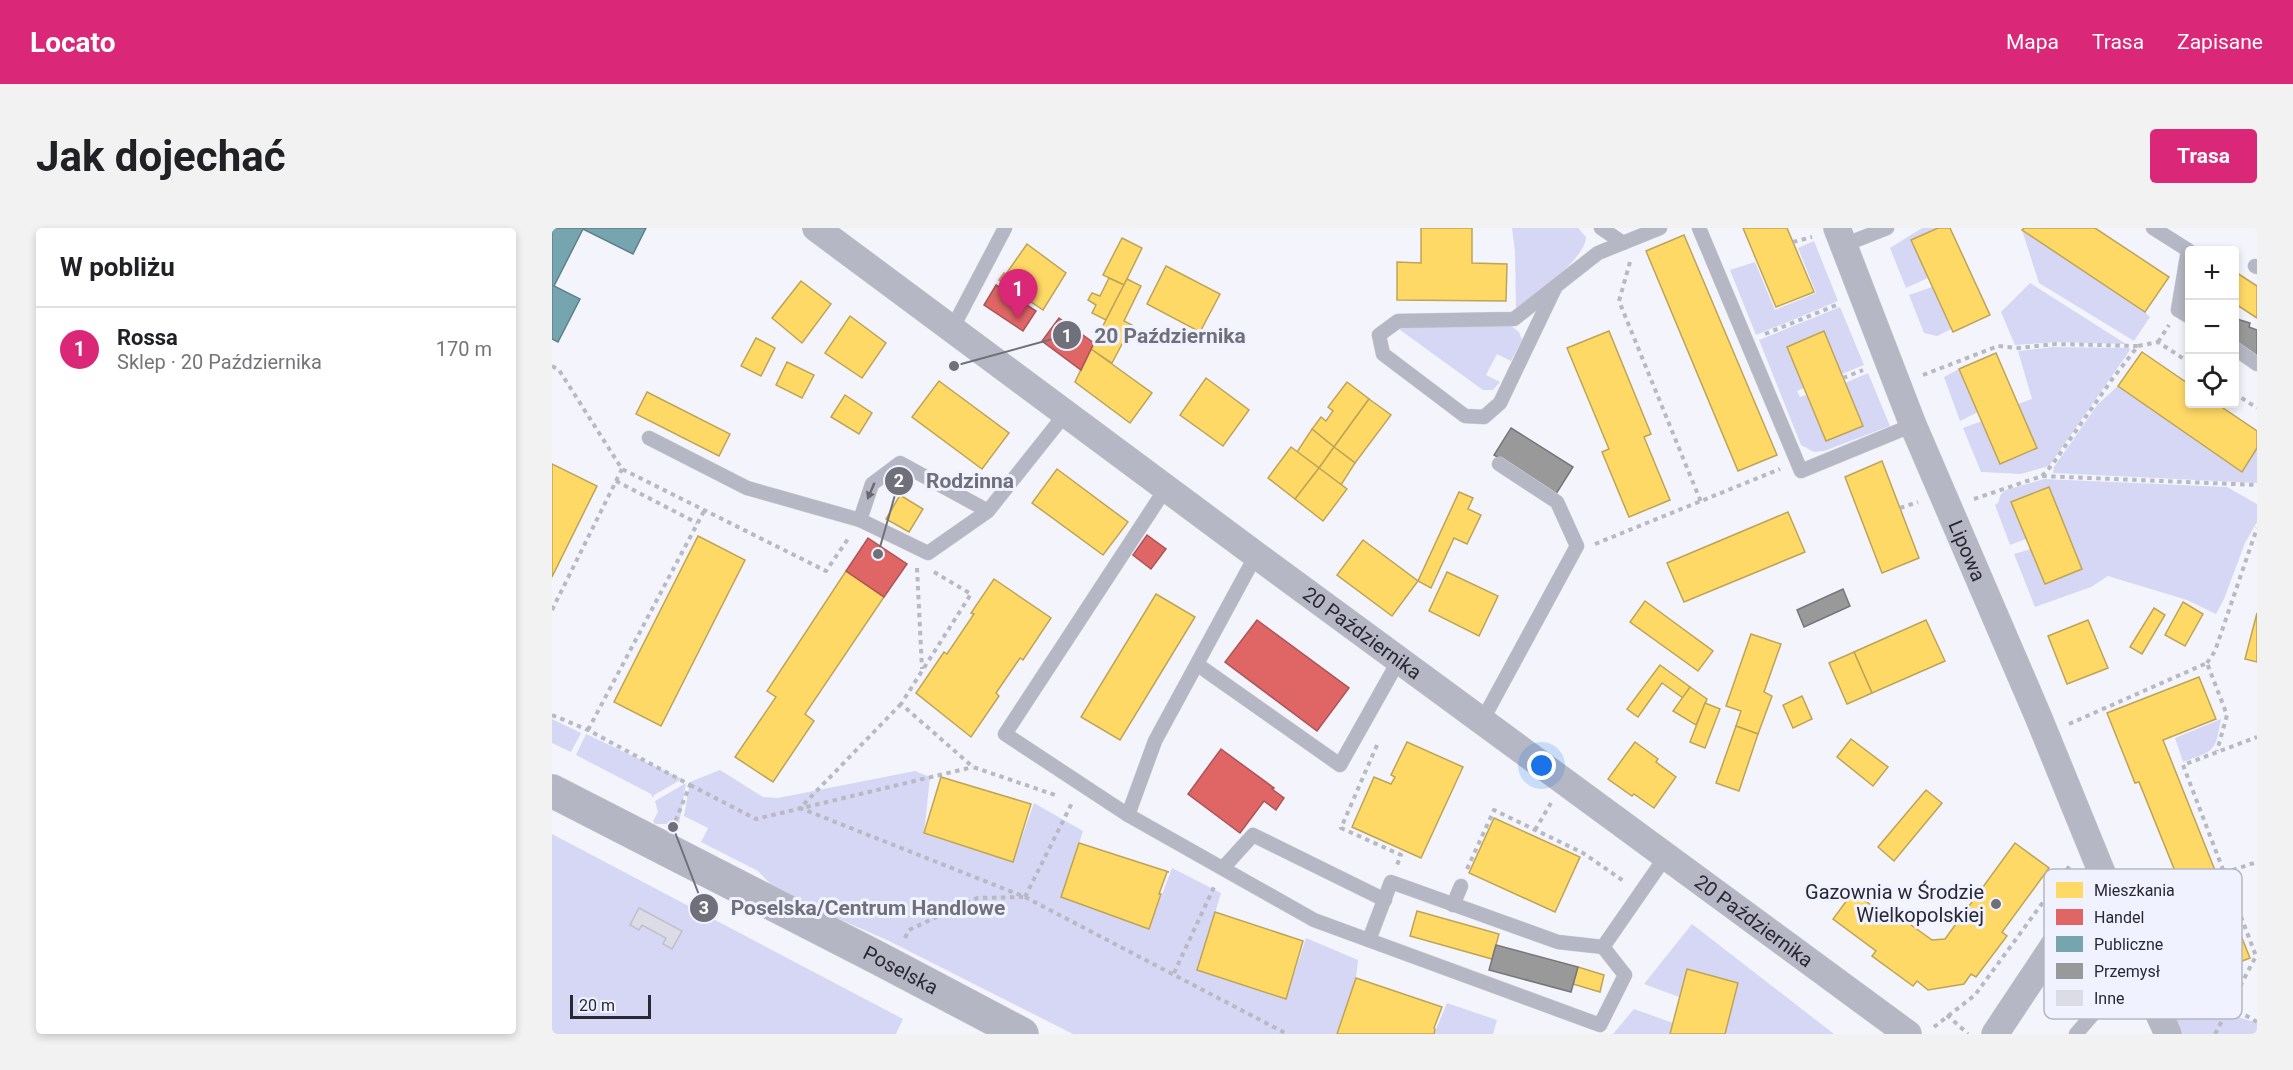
<!DOCTYPE html>
<html lang="pl">
<head>
<meta charset="utf-8">
<style>
	:root { --surface:#fff; --page:#f2f2f2; --text:#202124; --muted:#757577; --line:#e0e0e0; --accent:#db2777 }
	body { margin:0; font-family:Roboto,sans-serif; background:var(--page); color:var(--text) }
	.controls { position:absolute; right:18px; top:18px; display:grid; overflow:hidden; border-radius:6px; box-shadow:0 3px 9px #0003 }
	.controls button { width:54px; height:54px; display:grid; place-items:center; padding:0; border:0; border-bottom:2px solid var(--line); background:var(--surface); color:var(--text); font:30px sans-serif }
	.scale { position:absolute; left:18px; bottom:15px; width:81px; box-sizing:border-box; padding-left:6px; border:3px solid #282934; border-top:0; font-size:16px; line-height:21px; white-space:nowrap; color:#282934; -webkit-text-stroke:4px #f1f2ff; paint-order:stroke }
	.you { position:absolute; left:990px; top:538px; width:21px; height:21px; margin:-15px; border:4px solid #fff; border-radius:50%; background:#1a73e8; box-shadow:0 0 0 9px #1a73e833 }
	.badge { display:grid; place-items:center; width:39px; height:39px; border-radius:50%; background:var(--accent); color:#fff; font-size:20px; font-weight:700 }
	.pin { position:absolute; translate:-50% -50px; filter:drop-shadow(0 2px 3px #0008) }
	.pin::after { content:''; position:absolute; top:32px; width:21px; height:18px; background:inherit; clip-path:polygon(0 0,100% 0,50% 100%) }
	.list { margin:0; padding:0; list-style:none }
	h2 { display:flex; justify-content:space-between; align-items:center; height:78px; margin:0; padding:0 24px; font-size:26px }
	h2 small { font-size:20px; font-weight:400; color:var(--muted) }
	.list li { display:grid; grid-template-columns:39px 1fr auto; gap:18px; align-items:center; box-sizing:border-box; height:84px; padding:0 24px; border-top:2px solid var(--line) }
	.list b { display:block; font-size:22px; white-space:nowrap }
	.list p { margin:0; font-size:20px; white-space:nowrap; color:var(--muted) }
	.list em { font-size:20px; font-style:normal; color:var(--muted) }
	.icon { flex:none; width:33px; height:33px; fill:none; stroke:currentColor; stroke-width:2; stroke-linecap:round; stroke-linejoin:round }
	.map { position:relative; flex:none; width:1705px; height:806px; overflow:hidden; border-radius:6px }
	header { display:flex; align-items:center; gap:36px; box-sizing:border-box; height:84px; padding:0 30px; background:var(--accent); color:#fff }
	header strong { font-size:28px }
	nav { display:flex; gap:33px; margin-inline-start:auto; font-size:21px }
	.intro { display:flex; align-items:center; justify-content:space-between; box-sizing:border-box; height:144px; padding:0 36px }
	h1 { margin:0; font-size:42px }
	.button { padding:15px 27px; border-radius:6px; background:var(--accent); color:#fff; font-size:21px; font-weight:700 }
	main { display:flex; gap:36px; padding:0 36px }
	aside { flex:1; background:var(--surface); border-radius:6px; box-shadow:0 3px 9px #0003 }
	.map>svg:first-child { display:block }
	.green { fill:#d5d7f4 }
	.homes { fill:#ffd966; stroke:#bea457; stroke-width:1.5 }
	.shops { fill:#e06666; stroke:#a95457; stroke-width:1.5 }
	.public { fill:#76a5af; stroke:#5f808a; stroke-width:1.5 }
	.industry { fill:#999; stroke:#77777b; stroke-width:1.5 }
	.building { fill:#dbdce6; stroke:#bfc0c9; stroke-width:1.5 }
	.lines { fill:none; stroke-linecap:round; stroke-linejoin:round }
	.lane-casing { stroke:#d0d1d7; stroke-width:15 }
	.street-casing { stroke:#d0d1d7; stroke-width:28 }
	.secondary-casing { stroke:#d0d1d7; stroke-width:34 }
	.path { stroke:#b8b9c2; stroke-width:4; stroke-dasharray:4.5 4.5; stroke-linecap:butt }
	.lane { stroke:#b6b7c4; stroke-width:14 }
	.street { stroke:#b6b7c4; stroke-width:27 }
	.secondary { stroke:#b5b6c4; stroke-width:33 }
	.oneway { fill:#686975 }
	.poi-dot { fill:#6f707a; stroke:#f1f2ff; stroke-width:2 }
	.labels { text-anchor:middle; stroke-width:6; stroke-linejoin:round; paint-order:stroke }
	.street-label { font-size:20px; fill:#282934; stroke:#f1f2ff }
	.poi-label { font-size:20px; fill:#282934; stroke:#f1f2ff; text-anchor:end }
	.key { fill:#f1f2ff; stroke:#b5b6c2; stroke-width:1.5 }
	.key-label { font-size:16px; fill:#282934 }
	.leader { fill:none; stroke:#6f707a; stroke-width:2 }
	.callout-dot { fill:#6f707a; stroke:#f1f2ff; stroke-width:2 }
	.mark-label { font-size:18px; text-anchor:middle; font-weight:bold; fill:#fff }
	.callout-label { font-size:21px; text-anchor:middle; font-weight:bold; fill:#6f707a; stroke:#f1f2ff; stroke-width:6; stroke-linejoin:round; paint-order:stroke }
</style>
</head>
<body>
<header>
<strong>Locato</strong>
<nav><a>Mapa</a><a>Trasa</a><a>Zapisane</a></nav>
</header>
<div class="intro"><h1>Jak dojechać</h1><a class="button">Trasa</a></div>
<main>
<aside>
<h2>W pobliżu<small></small></h2>
<ul class="list">
<li><span class="badge">1</span><div><b>Rossa</b><p>Sklep · 20 Października</p></div><em>170 m</em></li>
</ul>
</aside>
<div class="map">
<svg width="1705" height="806" viewBox="0 0 1705 806">
	<rect width="100%" height="100%" fill="#f4f5fc"/>
	<!-- green -->
	<g class="green">
		<path d="M960,0H1026L1034,9C1035,29 981,70 964,81L963,24Z"/>
		<polygon points="1370,0 1386,0 1359,12 1376,50 1354,60 1338,20"/>
		<polygon points="1470,2 1593,84 1598,89 1582,113 1487,55"/>
		<polygon points="1262,13 1286,73 1204,107 1178,42 1203,34 1223,82 1264,65 1246,20"/>
		<polygon points="1478,55 1574,116 1505,114 1463,117 1449,84"/>
		<polygon points="1380,59 1399,101 1385,108 1372,105 1357,67"/>
		<polygon points="1288,79 1312,137 1290,146 1272,103 1235,119 1252,160 1245,163 1248,169 1254,167 1274,213 1311,198 1293,155 1316,145 1338,198 1272,223 1262,224 1249,217 1207,112"/>
		<polygon points="959,98 967,104 970,112 959,133 945,126 934,147 948,154 941,162 931,162 844,99"/>
		<polygon points="1501,119 1577,120 1578,122 1497,238 1469,246 1429,244 1411,200 1430,193 1448,235 1484,220 1466,176 1480,171 1466,123"/>
		<polygon points="1407,141 1426,184 1408,193 1392,149"/>
		<polygon points="1566,158 1690,244 1705,220 1705,255 1501,245 1502,239 1546,176"/>
		<polygon points="1492,251 1675,259 1705,276 1705,294 1693,315 1672,371 1664,386 1635,372 1556,348 1539,359 1483,379 1462,326 1479,321 1493,356 1530,340 1497,259 1460,274 1474,311 1458,317 1443,277 1446,275 1449,266 1454,262"/>
		<polygon points="0,491 29,505 19,524 0,515"/>
		<path d="M1669,491C1663,525 1663,522 1631,534L1623,510Z"/>
		<polygon points="34,506 130,551 102,567 101,570 99,566 24,527"/>
		<polygon points="168,542 211,569 226,570 363,543 378,549 372,606 461,634 482,575 531,603 510,669 597,701 620,640 669,665 646,742 734,771 754,710 806,732 804,750 785,806 521,806 337,713 226,664 206,643 149,614 156,600 132,588 138,554"/>
		<polygon points="134,555 127,596 103,596 101,593 106,584 103,573"/>
		<polygon points="0,606 351,791 344,806 0,806"/>
		<polygon points="1140,696 1282,806 1173,806 1186,755 1135,741 1127,769 1092,756"/>
		<polygon points="1645,763 1662,773 1661,781 1705,795 1705,806 1623,806 1621,768 1633,771 1632,768"/>
		<polygon points="895,775 945,792 941,806 882,806"/>
		<polygon points="1082,781 1121,795 1118,806 1061,806"/>
	</g>
	<!-- homes -->
	<g class="homes">
		<polygon points="869,0 920,0 920,35 955,36 954,73 845,72 845,34 869,35"/>
		<polygon points="1191,0 1235,0 1262,64 1224,79"/>
		<polygon points="1386,0 1398,0 1438,87 1401,104 1359,12"/>
		<polygon points="1472,0 1543,0 1617,49 1593,84 1470,2"/>
		<polygon points="1132,7 1225,227 1186,243 1094,23"/>
		<polygon points="570,10 590,20 572,57 551,47"/>
		<polygon points="475,16 514,45 491,82 447,52 452,45 454,46"/>
		<polygon points="614,38 668,66 648,104 595,76"/>
		<polygon points="1682,43 1705,58 1705,90 1682,75"/>
		<polygon points="557,50 572,57 554,92 540,85 544,77 536,72 540,65 548,68"/>
		<polygon points="575,51 589,58 572,93 580,97 560,135 539,121"/>
		<polygon points="249,53 279,76 250,115 220,90"/>
		<polygon points="298,88 334,115 310,150 273,125"/>
		<polygon points="1057,103 1099,206 1092,209 1118,272 1077,289 1050,224 1057,221 1015,120"/>
		<polygon points="1272,103 1311,198 1274,213 1235,119"/>
		<polygon points="204,110 223,120 209,148 189,138"/>
		<polygon points="539,121 600,165 578,195 523,154"/>
		<polygon points="1590,124 1638,157 1638,176 1665,176 1705,203 1705,220 1690,244 1566,158"/>
		<polygon points="1444,125 1485,220 1448,236 1407,141"/>
		<polygon points="235,134 262,147 250,170 224,157"/>
		<polygon points="654,150 697,182 671,218 628,187"/>
		<polygon points="387,153 457,205 430,241 360,189"/>
		<polygon points="795,154 817,171 782,219 760,201 769,189 774,193 781,183 776,179"/>
		<polygon points="95,164 178,206 167,228 84,186"/>
		<polygon points="293,167 320,185 307,206 279,189"/>
		<polygon points="817,171 839,187 803,235 782,219"/>
		<polygon points="760,201 782,219 767,240 745,224"/>
		<polygon points="739,219 767,240 743,271 716,250"/>
		<polygon points="782,219 803,235 789,257 767,240"/>
		<polygon points="1330,233 1367,330 1330,345 1293,249"/>
		<polygon points="0,236 45,258 0,349"/>
		<polygon points="767,240 795,261 771,293 743,271"/>
		<polygon points="505,241 576,294 551,327 480,275"/>
		<polygon points="1497,259 1530,341 1493,356 1459,274"/>
		<polygon points="907,264 921,270 916,281 929,287 915,316 902,310 879,360 866,353"/>
		<polygon points="348,267 371,281 357,304 334,291"/>
		<polygon points="1236,284 1253,324 1132,374 1115,335"/>
		<polygon points="146,308 193,332 109,498 62,474"/>
		<polygon points="811,312 866,353 840,388 785,347"/>
		<polygon points="294,343 332,369 253,486 262,493 221,554 183,529 224,469 215,463"/>
		<polygon points="895,344 946,368 927,408 877,383"/>
		<polygon points="442,351 499,390 471,432 468,430 444,465 447,468 419,509 364,465 392,424 395,426 422,386 419,385"/>
		<polygon points="604,366 643,389 568,512 529,489"/>
		<polygon points="1093,373 1161,423 1146,443 1078,394"/>
		<polygon points="1631,374 1651,386 1633,418 1613,407"/>
		<polygon points="1602,380 1613,387 1590,426 1578,419"/>
		<polygon points="1705,385 1705,434 1693,431"/>
		<polygon points="1374,392 1393,433 1320,465 1302,424"/>
		<polygon points="1536,392 1556,440 1515,456 1496,408"/>
		<polygon points="1199,406 1229,416 1212,464 1220,468 1206,506 1184,498 1189,483 1174,478"/>
		<polygon points="1302,424 1320,465 1295,476 1277,435"/>
		<polygon points="1108,437 1138,459 1131,470 1110,455 1086,489 1075,481"/>
		<polygon points="1647,449 1664,491 1611,512 1698,730 1659,745 1650,721 1654,720 1587,554 1583,555 1555,485"/>
		<polygon points="1138,459 1155,471 1144,497 1121,483"/>
		<polygon points="1250,468 1260,491 1241,500 1231,477"/>
		<polygon points="1153,475 1168,481 1153,520 1138,514"/>
		<polygon points="1184,498 1206,506 1187,563 1164,555"/>
		<polygon points="1299,511 1336,539 1321,558 1285,529"/>
		<polygon points="855,514 911,539 869,630 800,599 822,549 839,556 843,549 839,547"/>
		<polygon points="1083,514 1106,531 1104,534 1124,549 1102,580 1082,566 1080,568 1056,551"/>
		<polygon points="389,549 479,576 461,634 372,605"/>
		<polygon points="1374,562 1390,575 1342,633 1326,619"/>
		<polygon points="942,590 1028,629 1003,684 917,645"/>
		<polygon points="527,615 617,644 615,644 607,666 609,666 597,701 509,669"/>
		<polygon points="1463,615 1497,640 1450,704 1455,708 1424,749 1419,746 1412,756 1376,762 1365,753 1361,758 1320,728 1324,723 1281,691 1301,664 1344,695 1348,689 1380,712 1393,711"/>
		<polygon points="865,683 947,706 940,731 858,708"/>
		<polygon points="663,684 751,713 734,771 645,742"/>
		<polygon points="1026,739 1052,747 1048,764 1021,756"/>
		<polygon points="1135,741 1186,755 1173,806 1118,806"/>
		<polygon points="804,750 890,779 882,800 883,801 882,806 785,806"/>
	</g>
	<!-- shops -->
	<g class="shops">
		<polygon points="444,57 484,83 471,103 432,77"/>
		<polygon points="507,90 542,115 529,142 490,113"/>
		<polygon points="595,307 614,321 599,341 581,327"/>
		<polygon points="316,310 355,336 332,369 294,343"/>
		<polygon points="705,392 797,460 765,503 673,434"/>
		<polygon points="669,521 722,560 720,561 732,570 724,582 712,573 688,605 636,566"/>
	</g>
	<!-- public -->
	<polygon class="public" points="0,0 94,0 81,26 31,1 2,58 28,71 6,114 0,111"/>
	<!-- industry -->
	<g class="industry">
		<polygon points="1682,86 1686,87 1685,91 1698,95 1697,99 1705,102 1705,132 1682,116"/>
		<polygon points="959,200 1021,239 1004,266 942,227"/>
		<polygon points="1291,361 1298,378 1252,399 1245,382"/>
		<polygon points="944,717 1026,739 1019,764 937,742"/>
	</g>
	<!-- building -->
	<polygon class="building" points="87,680 130,703 120,721 111,716 114,710 90,697 87,702 78,697"/>
	<g class="lines">
		<!-- lane casing -->
		<g class="lane-casing">
			<g id="lane">
				<polyline points="1049,0 1071,15"/>
				<polyline points="1147,0 1249,243 1361,197"/>
				<polyline points="1601,0 1636,22 1626,82 1638,89"/>
				<polyline points="1292,17 1335,0"/>
				<polyline points="1703,38 1705,39"/>
				<polyline points="1003,60 948,175 932,189 913,188 831,126 827,107 846,93 962,91 1046,25 1108,0"/>
				<polyline points="400,101 453,0"/>
				<polyline points="1682,120 1705,136"/>
				<polyline points="97,210 195,260 308,292"/>
				<polyline points="436,283 348,235 320,256 308,292 376,325 436,283 514,185"/>
				<polyline points="704,327 603,513 576,587 762,692 1048,797 1073,747 1051,719 1114,628"/>
				<polyline points="646,437 788,537 847,432"/>
				<polyline points="930,493 1025,318 1005,274 947,236"/>
				<polyline points="576,587 453,506 614,260"/>
				<polyline points="671,640 701,607 833,672"/>
				<polyline points="901,677 909,658"/>
				<polyline points="817,712 839,654 1006,714 1051,719"/>
				<polyline points="1524,806 1561,763 1590,748"/>
			</g>
		</g>
		<!-- street casing -->
		<g class="street-casing">
			<g id="street">
				<path id="s1" d="M264,0L704,327L1356,806"/>
				<path id="s2" d="M1285,0L1361,197L1486,488L1550,645L1590,748L1616,806"/>
				<polyline points="1443,806 1550,645"/>
			</g>
		</g>
		<!-- secondary casing -->
		<g class="secondary-casing">
			<g id="secondary">
				<path id="s3" d="M0,563L326,730L470,806"/>
			</g>
		</g>
		<!-- path -->
		<g class="path">
			<polyline points="1241,14 1260,9"/>
			<polyline points="1078,34 1067,73 1149,274"/>
			<polyline points="1213,106 1287,76"/>
			<polyline points="1606,114 1617,97"/>
			<polyline points="0,138 7,142 70,241 274,343 298,308"/>
			<polyline points="1371,147 1446,118 1466,120 1504,116 1586,118"/>
			<polyline points="1291,150 1311,142"/>
			<polyline points="1682,165 1705,180"/>
			<polyline points="1490,248 1500,237 1561,150 1586,118 1606,114 1638,135"/>
			<polyline points="64,253 145,295"/>
			<polyline points="1422,271 1490,248 1705,257"/>
			<polyline points="1348,280 1366,274"/>
			<polyline points="1043,316 1228,241"/>
			<polyline points="365,340 370,441"/>
			<polyline points="382,344 419,366 349,476 421,539 506,568"/>
			<polyline points="0,382 70,241"/>
			<polyline points="1655,435 1663,423 1705,300"/>
			<polyline points="349,476 248,580 473,669 735,806"/>
			<polyline points="0,487 36,502 138,557 123,594"/>
			<polyline points="1517,496 1655,435 1675,487 1665,523"/>
			<polyline points="36,502 152,283"/>
			<polyline points="825,517 789,600 849,627 845,637"/>
			<polyline points="138,557 204,591 421,539"/>
			<polyline points="983,602 999,575"/>
			<polyline points="915,641 942,582 1031,625 1073,654"/>
			<polyline points="1672,645 1705,634"/>
			<polyline points="473,669 521,573"/>
			<polyline points="353,710 357,702 425,670 471,669"/>
			<polyline points="622,745 662,659"/>
			<polyline points="1678,778 1705,794"/>
			<polyline points="1395,787 1416,806"/>
			<polyline points="1382,799 1423,767 1519,636"/>
			<polyline points="1663,806 1704,728 1631,537 1705,509"/>
		</g>
		<!-- lane -->
		<use href="#lane" class="lane"/>
		<!-- street -->
		<use href="#street" class="street"/>
		<!-- secondary -->
		<use href="#secondary" class="secondary"/>
	</g>
	<!-- one-way arrows -->
	<defs><path id="oneway-solid" d="M-6-.8H1V-3.2L6.5 0L1 3.2V.8H-6Z" transform="scale(1.5)"/></defs>
	<use class="oneway" href="#oneway-solid" transform="translate(319 263) rotate(113)"/>
	<!-- markers -->
	<circle class="poi-dot" cx="1444" cy="676" r="6"/>
	<g class="labels">
		<!-- street labels -->
		<g class="street-label">
			<text dy="7" stroke="none"><textPath href="#s2" startOffset="348">Lipowa</textPath></text>
			<text dy="7" stroke="none"><textPath href="#s1" startOffset="680">20 Października</textPath></text>
			<text dy="7" stroke="none"><textPath href="#s1" startOffset="1166">20 Października</textPath></text>
			<text dy="7" stroke="none"><textPath href="#s3" startOffset="392">Poselska</textPath></text>
		</g>
		<!-- poi labels -->
		<g class="poi-label">
			<text x="1432" y="671">Gazownia w Środzie<tspan x="1432" dy="23">Wielkopolskiej</tspan></text>
		</g>
	</g>
	<!-- legend -->
	<rect x="1492" y="641" width="198" height="150" rx="9" class="key"/>
	<rect x="1504" y="654" width="27" height="16" fill="#ffd966"/>
	<rect x="1504" y="681" width="27" height="16" fill="#e06666"/>
	<rect x="1504" y="708" width="27" height="16" fill="#76a5af"/>
	<rect x="1504" y="735" width="27" height="16" fill="#999"/>
	<rect x="1504" y="762" width="27" height="16" fill="#dbdce6"/>
	<g class="key-label">
		<text x="1542" y="668">Mieszkania</text>
		<text x="1542" y="695">Handel</text>
		<text x="1542" y="722">Publiczne</text>
		<text x="1542" y="749">Przemysł</text>
		<text x="1542" y="776">Inne</text>
	</g>
	<!-- callouts -->
	<path class="leader" d="M402 138L515 107M326 326L347 253M121 599L152 680"/>
	<g class="callout-dot">
		<circle cx="402" cy="138" r="6"/>
		<circle cx="326" cy="326" r="6"/>
		<circle cx="121" cy="599" r="6"/>
		<circle cx="515" cy="107" r="15"/>
		<circle cx="347" cy="253" r="15"/>
		<circle cx="152" cy="680" r="15"/>
	</g>
	<g class="mark-label">
		<text x="515" y="114">1</text>
		<text x="347" y="259">2</text>
		<text x="152" y="686">3</text>
	</g>
	<g class="callout-label">
		<text x="618" y="115">20 Października</text>
		<text x="418" y="260">Rodzinna</text>
		<text x="316" y="687">Poselska/Centrum Handlowe</text>
	</g>
</svg>
<div class="controls">
<button>+</button>
<button>−</button>
<button><svg class="icon" aria-label="locate" viewBox="0 0 24 24"><circle cx="12" cy="12" r="6"/><path d="M12 2v4M12 18v4M2 12h4M18 12h4"/></svg></button>
</div>
<div class="scale">20 m</div>
<div class="you"></div>
<div class="pin badge" style="left:466px;top:91px">1</div>
</div>
</main>
</body>
</html>
